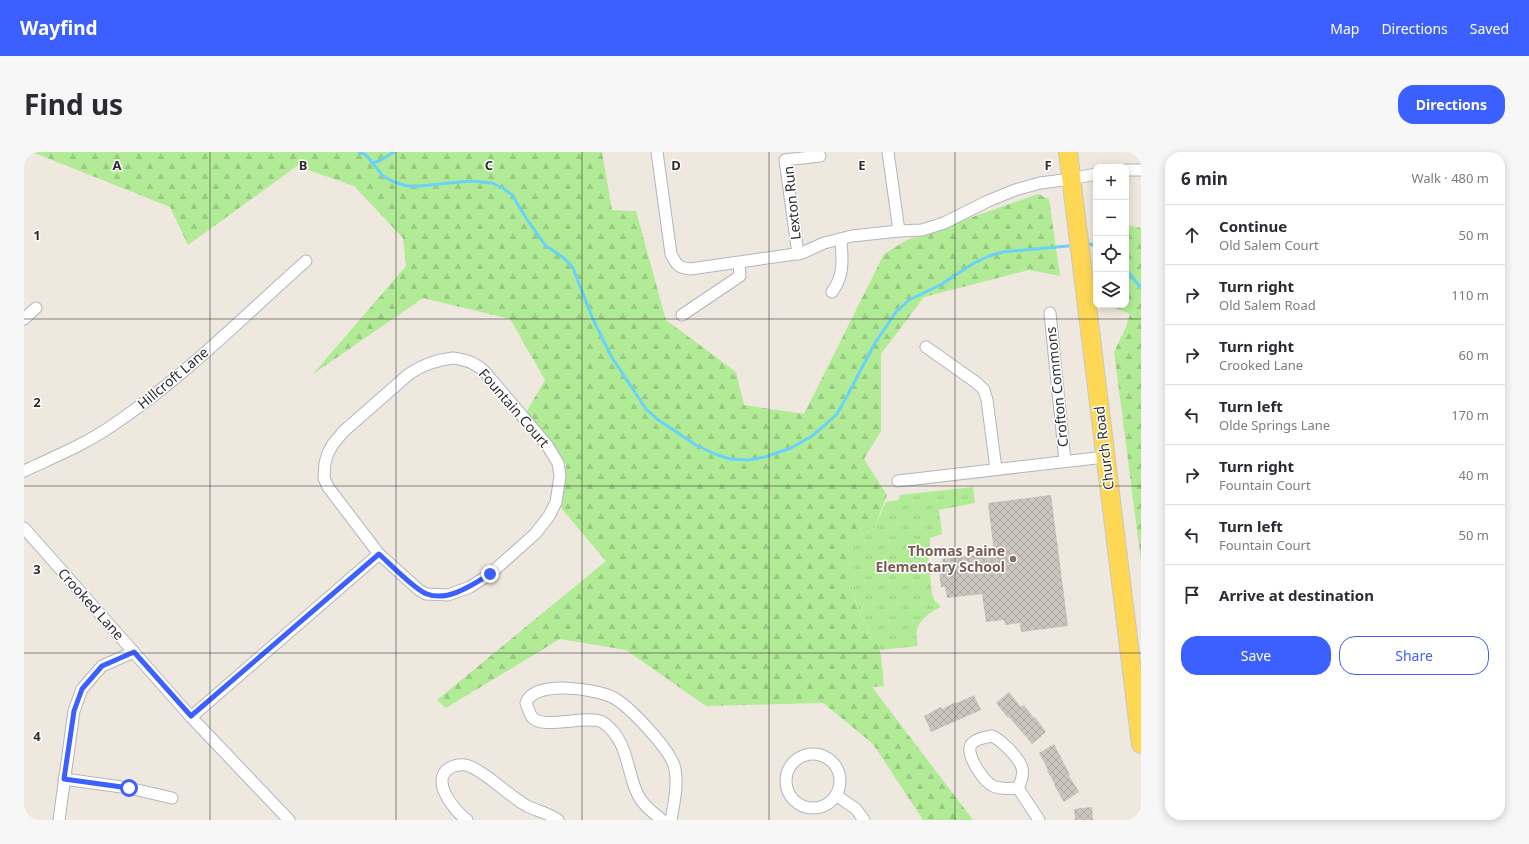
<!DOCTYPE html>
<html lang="en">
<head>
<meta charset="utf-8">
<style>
	:root { --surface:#fff; --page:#f7f7f7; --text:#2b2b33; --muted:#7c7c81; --line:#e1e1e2; --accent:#3c5fff }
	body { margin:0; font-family:"Noto Sans",sans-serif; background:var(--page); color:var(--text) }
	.controls { position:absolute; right:12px; top:12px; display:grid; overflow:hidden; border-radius:8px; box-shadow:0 2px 10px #0003 }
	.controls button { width:36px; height:36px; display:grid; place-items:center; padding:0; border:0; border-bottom:1px solid var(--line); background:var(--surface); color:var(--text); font:20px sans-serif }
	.stop { position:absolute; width:12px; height:12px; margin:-9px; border:3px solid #3c5fff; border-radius:50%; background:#fff }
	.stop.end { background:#3c5fff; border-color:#fff; box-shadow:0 1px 4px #0008 }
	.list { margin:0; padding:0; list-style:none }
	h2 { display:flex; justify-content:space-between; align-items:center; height:52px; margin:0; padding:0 16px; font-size:17px }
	h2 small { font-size:13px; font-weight:400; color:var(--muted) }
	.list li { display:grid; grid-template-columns:26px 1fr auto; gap:12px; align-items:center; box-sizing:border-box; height:60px; padding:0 16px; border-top:1px solid var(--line) }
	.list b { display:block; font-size:15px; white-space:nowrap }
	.list p { margin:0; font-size:13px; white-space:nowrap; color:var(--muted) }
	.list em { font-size:13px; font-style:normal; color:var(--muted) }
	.actions { display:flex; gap:8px; padding:12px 16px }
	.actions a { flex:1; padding:9px 0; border:1px solid var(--accent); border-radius:16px; text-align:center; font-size:14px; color:var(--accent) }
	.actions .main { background:var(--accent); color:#fff }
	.icon { flex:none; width:22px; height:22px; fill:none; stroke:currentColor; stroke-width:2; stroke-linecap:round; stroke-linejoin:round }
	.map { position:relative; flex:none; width:1117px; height:668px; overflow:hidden; border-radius:16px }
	header { display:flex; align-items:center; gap:24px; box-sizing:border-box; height:56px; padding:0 20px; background:var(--accent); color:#fff }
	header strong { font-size:19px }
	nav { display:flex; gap:22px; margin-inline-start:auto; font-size:14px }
	.intro { display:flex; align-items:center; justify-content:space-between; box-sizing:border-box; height:96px; padding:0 24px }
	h1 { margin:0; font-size:28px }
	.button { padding:10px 18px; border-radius:16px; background:var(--accent); color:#fff; font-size:14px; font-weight:700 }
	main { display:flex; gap:24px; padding:0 24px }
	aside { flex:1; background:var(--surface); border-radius:16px; box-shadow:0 2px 10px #0003 }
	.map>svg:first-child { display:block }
	.forest { fill:url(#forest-firs) }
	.park { fill:url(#park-tufts) }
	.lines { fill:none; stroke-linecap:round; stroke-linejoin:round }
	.stream { stroke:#68d2fa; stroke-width:3 }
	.building { fill:url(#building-cross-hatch) }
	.minor-casing { stroke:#b2b5c1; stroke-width:13 }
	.primary-casing { stroke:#c8c8c8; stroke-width:20 }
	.minor { stroke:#fff; stroke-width:11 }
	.primary { stroke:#fed855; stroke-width:18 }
	.route { stroke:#3c5fff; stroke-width:5 }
	.grid { fill:none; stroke:#2d2d2d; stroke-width:1; stroke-opacity:0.55 }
	.education-dot { fill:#8d6e63; stroke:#fff; stroke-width:1.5 }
	.labels { text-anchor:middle; stroke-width:3; stroke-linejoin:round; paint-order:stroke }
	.street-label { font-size:14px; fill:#2d2d2d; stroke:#fff }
	.education-label { font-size:14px; font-weight:bold; fill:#785e54; stroke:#fff; text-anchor:end }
	.grid-label { font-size:13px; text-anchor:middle; font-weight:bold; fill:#2d2d2d; stroke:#fff; stroke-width:3; stroke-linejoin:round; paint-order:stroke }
</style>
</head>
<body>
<header>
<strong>Wayfind</strong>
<nav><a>Map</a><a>Directions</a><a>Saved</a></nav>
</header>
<div class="intro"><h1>Find us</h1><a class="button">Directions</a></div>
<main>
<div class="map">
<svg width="1117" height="668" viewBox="0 0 1117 668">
	<defs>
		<pattern id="forest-firs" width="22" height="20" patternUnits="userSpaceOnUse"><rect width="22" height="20" fill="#b2eb96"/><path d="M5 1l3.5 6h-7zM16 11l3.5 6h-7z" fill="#99ca82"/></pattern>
		<pattern id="park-tufts" width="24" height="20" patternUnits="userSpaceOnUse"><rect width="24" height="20" fill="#b2eb96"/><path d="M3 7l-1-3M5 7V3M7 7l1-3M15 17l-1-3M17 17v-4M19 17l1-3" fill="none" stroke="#99ca82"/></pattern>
		<pattern id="building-cross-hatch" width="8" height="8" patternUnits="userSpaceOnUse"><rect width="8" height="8" fill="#cbc6bd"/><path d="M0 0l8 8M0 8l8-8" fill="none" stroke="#afaaa3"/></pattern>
	</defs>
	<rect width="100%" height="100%" fill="#efe8de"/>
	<!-- forest -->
	<g class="forest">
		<path d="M8,0H578L588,58L612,59L642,168L712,220L720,253L780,262L860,102L883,88L1014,42L1025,47L1036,124L1005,118L900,145L857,202V279L840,307L863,343L850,376L825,390C824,414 827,440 836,462C841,474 850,483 854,494C858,502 859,524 860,534L848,535L949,668H899L849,592L799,551L682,554L602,498L536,487L422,556L413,548L582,409L537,356L542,312L500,264L521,228L486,167L399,146L289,222L382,114L379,86L330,34L273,14L164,93L146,55Z"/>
		<polygon points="1102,73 1117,76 1117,409 1090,200 1102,175 1106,162 1084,153 1102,153"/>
	</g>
	<!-- park -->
	<path class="park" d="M949,335L951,351L915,358L918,382L906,386V396L904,402L908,442L911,449L917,455C908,458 896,468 893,477C892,483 893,489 894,494L855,498C854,491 840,471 837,463C831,450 824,422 824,408C824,402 825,396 825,390L850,376L862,350L875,348L876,343Z"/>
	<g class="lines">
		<!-- stream -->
		<g class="stream">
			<polyline points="335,0 342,3 359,24 370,30 383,34 395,34 447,29 468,31 479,36 488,43 502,66 521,93 541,107 549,116 568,165 587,204 622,257 633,267 672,293 691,302 706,307 724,308 741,305 767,296 788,284 802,272 813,262 823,244 851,191 872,160 885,148 918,132 950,111 965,104 979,100 1044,94"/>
			<polyline points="349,11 357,8 370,0"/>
			<polyline points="1066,92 1072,94"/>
			<polyline points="1102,117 1117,136"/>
		</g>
	</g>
	<!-- building -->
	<g class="building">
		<polygon points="1027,343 1044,474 997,480 996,471 981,473 980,468 962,470 958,442 923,446 921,435 917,435 915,420 919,419 918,407 970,401 964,351"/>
		<polygon points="985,540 997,555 1000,553 1010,566 1011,565 1022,580 1008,592 985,565 984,566 972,551"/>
		<polygon points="950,543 957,558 907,580 900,564 917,555 918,557 932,550 933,551"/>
		<polygon points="1030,592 1046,623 1045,624 1055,640 1040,650 1030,633 1031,632 1023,619 1024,618 1015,601"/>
		<polygon points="1068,655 1069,668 1051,668 1050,657"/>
	</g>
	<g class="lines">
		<!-- minor casing -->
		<g class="minor-casing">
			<g id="minor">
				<path d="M633,0L647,102C653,113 654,116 666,117L778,101L800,91L828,84L875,79L898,78L920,71L964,49L991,38L1016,31L1047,27L1072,22"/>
				<polyline points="864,0 875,79"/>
				<polyline points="1102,18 1117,18"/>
				<polyline points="774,102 761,8 796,4"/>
				<path d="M808,140C821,123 818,106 817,87"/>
				<polyline points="1026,161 1041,309"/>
				<polyline points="658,163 716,124 715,111"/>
				<polyline points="0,167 12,156"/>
				<polyline points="902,195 953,231 960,238 963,248 972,317"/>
				<path d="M429,206C442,208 450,210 460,219L523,293L534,311L536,324L532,350L525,364L511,382L466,422L446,435L424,443L402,442L395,438L355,402L304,335L300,326L301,311L304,301L309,292L320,279L385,222C398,213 412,208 429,206Z"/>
				<path d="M0,319C30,305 62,292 89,273C159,226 219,165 282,109"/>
				<polyline points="874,329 1081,305"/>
				<polyline points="0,376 167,565 265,668"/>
				<polyline points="167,565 355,402"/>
				<path d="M968,584C975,587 979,592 985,597C998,611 1003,618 994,636C986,636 977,638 969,634C960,630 944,606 946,595C948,588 961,585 968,584Z"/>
				<circle cx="789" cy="629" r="27"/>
				<polyline points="40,627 105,636 148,646"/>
				<polyline points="994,636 1015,668"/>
				<polyline points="812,643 832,657 840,668"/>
				<polyline points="35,668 50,559 58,537 78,514 110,500"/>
				<path d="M443,668C430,659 402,624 430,614C434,613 440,612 445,614C465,622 483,643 503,654C513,659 525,661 534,668"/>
				<path d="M638,668C629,660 618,653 613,641C602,616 604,589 580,571C565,561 519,579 508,565C505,561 504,555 502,551C510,527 574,537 590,546C606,555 648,599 651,617C654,634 650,651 647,668"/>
			</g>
		</g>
		<!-- primary casing -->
		<g class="primary-casing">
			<polyline id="primary" points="1044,0 1117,592"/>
		</g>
		<!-- minor -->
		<use href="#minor" class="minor"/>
		<!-- primary -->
		<use href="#primary" class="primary"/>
	</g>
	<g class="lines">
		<!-- route -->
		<path class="route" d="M105,636L40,627L50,559L58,537L78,514L110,500L167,564L355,402C365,411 392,439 403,442C424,450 448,433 466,422"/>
	</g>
	<!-- grid -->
	<path class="grid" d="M186,0V668M372,0V668M558,0V668M745,0V668M931,0V668M0,167H1117M0,334H1117M0,501H1117"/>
	<!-- markers -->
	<circle class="education-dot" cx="989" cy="407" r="4"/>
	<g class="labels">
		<!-- street labels -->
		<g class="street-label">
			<text transform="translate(768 51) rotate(-96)" y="5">Lexton Run</text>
			<text transform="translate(149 226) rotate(-40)" y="5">Hillcroft Lane</text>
			<text transform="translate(1033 235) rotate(-96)" y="5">Crofton Commons</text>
			<text transform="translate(490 256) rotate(49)" y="5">Fountain Court</text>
			<text transform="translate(1080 296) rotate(-97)" y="5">Church Road</text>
			<text transform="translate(67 452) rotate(48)" y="5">Crooked Lane</text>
		</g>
		<!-- education labels -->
		<g class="education-label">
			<text x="981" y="404">Thomas Paine<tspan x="981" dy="16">Elementary School</tspan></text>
		</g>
	</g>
	<g class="grid-label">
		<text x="93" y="18">A</text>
		<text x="279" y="18">B</text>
		<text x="465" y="18">C</text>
		<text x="652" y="18">D</text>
		<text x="838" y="18">E</text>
		<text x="1024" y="18">F</text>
		<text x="13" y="88">1</text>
		<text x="13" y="255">2</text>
		<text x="13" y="422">3</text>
		<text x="13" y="589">4</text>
	</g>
</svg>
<div class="controls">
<button>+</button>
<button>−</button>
<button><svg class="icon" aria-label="locate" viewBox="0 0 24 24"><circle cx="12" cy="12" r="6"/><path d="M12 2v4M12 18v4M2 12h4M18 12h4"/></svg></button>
<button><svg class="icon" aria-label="layers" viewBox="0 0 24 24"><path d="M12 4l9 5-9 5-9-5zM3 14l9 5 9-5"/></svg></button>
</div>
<div class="stop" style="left:105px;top:636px"></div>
<div class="stop end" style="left:466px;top:422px"></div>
</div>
<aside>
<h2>6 min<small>Walk · 480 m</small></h2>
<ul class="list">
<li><svg class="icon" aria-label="ahead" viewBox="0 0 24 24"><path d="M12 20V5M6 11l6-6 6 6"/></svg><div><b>Continue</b><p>Old Salem Court</p></div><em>50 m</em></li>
<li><svg class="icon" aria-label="right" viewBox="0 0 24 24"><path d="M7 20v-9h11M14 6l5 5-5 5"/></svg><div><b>Turn right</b><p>Old Salem Road</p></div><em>110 m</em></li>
<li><svg class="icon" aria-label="right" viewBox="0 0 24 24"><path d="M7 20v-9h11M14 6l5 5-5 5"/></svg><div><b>Turn right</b><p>Crooked Lane</p></div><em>60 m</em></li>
<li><svg class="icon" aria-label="left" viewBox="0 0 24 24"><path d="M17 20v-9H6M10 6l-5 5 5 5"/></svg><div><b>Turn left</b><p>Olde Springs Lane</p></div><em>170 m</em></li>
<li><svg class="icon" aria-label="right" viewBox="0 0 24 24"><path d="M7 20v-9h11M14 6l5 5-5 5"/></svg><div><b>Turn right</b><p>Fountain Court</p></div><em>40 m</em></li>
<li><svg class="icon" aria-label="left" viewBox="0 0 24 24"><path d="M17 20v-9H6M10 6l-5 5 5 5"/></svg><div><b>Turn left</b><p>Fountain Court</p></div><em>50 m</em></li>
<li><svg class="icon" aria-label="arrive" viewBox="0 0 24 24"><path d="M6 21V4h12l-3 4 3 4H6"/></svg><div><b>Arrive at destination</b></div></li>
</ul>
<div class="actions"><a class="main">Save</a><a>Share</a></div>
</aside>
</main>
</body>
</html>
